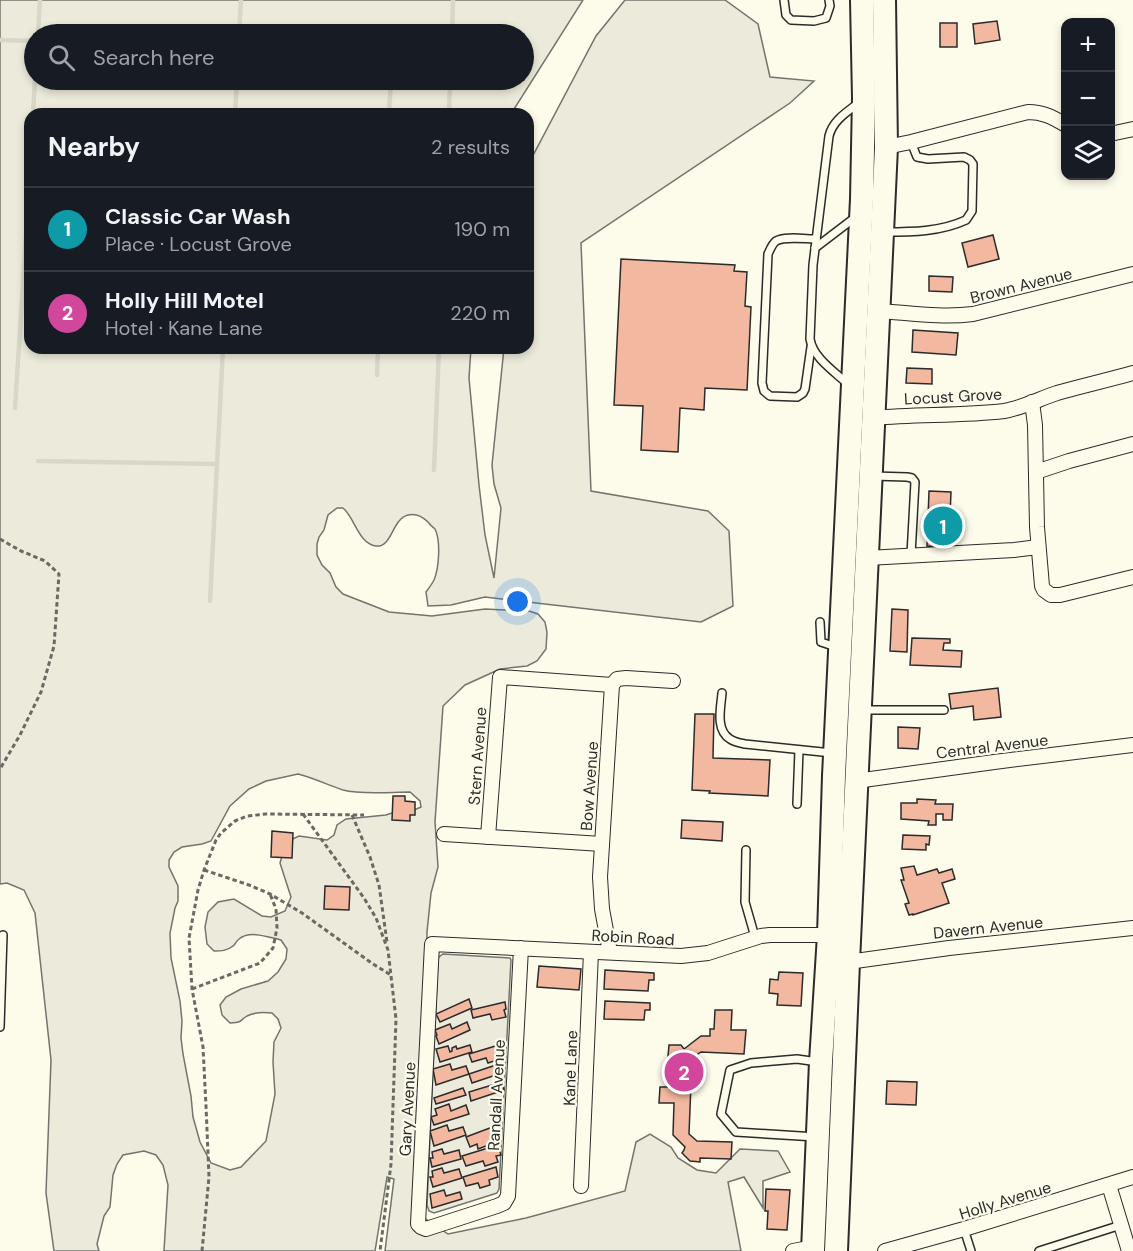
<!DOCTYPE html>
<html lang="en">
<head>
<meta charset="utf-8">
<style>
	:root { --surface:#171b24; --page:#20242c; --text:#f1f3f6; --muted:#9ea1a6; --line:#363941; --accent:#db2777 }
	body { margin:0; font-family:"DM Sans",sans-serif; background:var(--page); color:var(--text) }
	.controls { position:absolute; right:18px; top:18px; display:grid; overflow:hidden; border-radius:12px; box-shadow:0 3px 9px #0003 }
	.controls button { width:54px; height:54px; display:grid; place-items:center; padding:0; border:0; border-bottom:2px solid var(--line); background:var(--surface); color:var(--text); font:30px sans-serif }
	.you { position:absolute; left:518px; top:602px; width:21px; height:21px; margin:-15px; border:4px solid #fff; border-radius:50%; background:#1a73e8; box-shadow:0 0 0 9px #1a73e833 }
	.badge { display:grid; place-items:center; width:39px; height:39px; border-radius:50%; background:var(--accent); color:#fff; font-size:20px; font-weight:700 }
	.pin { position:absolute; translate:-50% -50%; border:3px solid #fff; box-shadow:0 2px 6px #0006 }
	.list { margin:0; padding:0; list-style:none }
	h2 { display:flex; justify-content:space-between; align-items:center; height:78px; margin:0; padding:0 24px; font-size:26px }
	h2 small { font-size:20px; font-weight:400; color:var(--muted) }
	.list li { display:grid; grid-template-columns:39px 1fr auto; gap:18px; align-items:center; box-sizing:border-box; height:84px; padding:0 24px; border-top:2px solid var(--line) }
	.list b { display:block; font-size:22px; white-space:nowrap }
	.list p { margin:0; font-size:20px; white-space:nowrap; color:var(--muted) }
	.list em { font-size:20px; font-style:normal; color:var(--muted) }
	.icon { flex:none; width:33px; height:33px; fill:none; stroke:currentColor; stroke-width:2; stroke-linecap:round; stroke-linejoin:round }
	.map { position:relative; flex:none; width:1133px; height:1251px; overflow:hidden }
	.search { position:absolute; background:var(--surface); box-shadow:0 3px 9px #0003; left:24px; top:24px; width:510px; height:66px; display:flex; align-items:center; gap:15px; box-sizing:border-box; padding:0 21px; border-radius:33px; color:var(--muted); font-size:22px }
	.panel { position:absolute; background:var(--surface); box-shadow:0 3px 9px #0003; left:24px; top:108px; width:510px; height:246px; border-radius:18px }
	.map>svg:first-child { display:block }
	.green { fill:#ecebdb; stroke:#74746e; stroke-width:1.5; fill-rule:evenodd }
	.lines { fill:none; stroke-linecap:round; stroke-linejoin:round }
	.stream { stroke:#d8d7c9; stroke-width:4.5 }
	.building { fill:#f2b8a0; stroke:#2b2b2b; stroke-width:1.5 }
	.service-casing { stroke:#2b2b2b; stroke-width:10 }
	.minor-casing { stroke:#2b2b2b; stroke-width:16 }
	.trunk-casing { stroke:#2b2b2b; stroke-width:26 }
	.path { stroke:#6a6964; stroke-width:3; stroke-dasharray:4.5 3; stroke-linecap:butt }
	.service { stroke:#fdfbea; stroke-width:7 }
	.minor { stroke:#fdfbea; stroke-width:14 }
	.trunk { stroke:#fdfbea; stroke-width:22 }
	.labels { text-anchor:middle; stroke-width:4.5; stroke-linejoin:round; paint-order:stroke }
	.street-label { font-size:16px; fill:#2b2b2b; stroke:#fdfbea }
</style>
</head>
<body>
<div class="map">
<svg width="1133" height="1251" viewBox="0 0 1133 1251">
	<rect width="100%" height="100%" fill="#fdfbea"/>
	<!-- green -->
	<g class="green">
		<path d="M0,0H583L511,114H30V348H471L469,378L479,485L485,535L494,578L501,508L494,484L492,465L504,348H528V165L596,36L625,0H725L758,24L770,77L814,81L790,103L581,243L591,491L708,511L729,531L733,606L701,622L485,597L451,605L428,606L426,592C429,588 432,584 434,580C439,568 441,541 435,529C433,527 430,525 428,522C422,516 416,513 408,515C392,519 392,548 376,546C358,543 355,518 343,508H337L328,515L324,530L319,537L317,544V555L322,565L330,573L336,587L343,594L389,612L432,616L485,609L529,611L538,614L545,622L547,632L546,649L537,661L527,666L500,669L465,685L443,706L435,822L438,867L431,893L427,932L423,1217L448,1234L526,1218L625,1191L636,1142L650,1134L671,1147L678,1158L697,1170L716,1173L740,1149L778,1151L790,1172L763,1181V1208L744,1177L728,1182L741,1251H385L394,1179L387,1177L375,1251H164L168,1185L163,1165L156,1155L144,1151L123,1155L117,1164L113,1175L110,1207L104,1216L97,1244L99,1251H54L46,1193L51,1060L35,913L24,890L7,883L0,884ZM34,34H524V80H34ZM298,774C314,778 328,785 343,790C361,795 391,792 410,792L420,801L421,807L412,811L404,809L386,815L346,819L337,825L334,835L327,840L299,836L286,842L280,863L291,897L285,911L271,917L262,916L234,899L218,902L208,912L205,927L207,944L214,951C221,951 227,951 233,946C235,945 236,941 239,939C250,930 268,937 281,940L287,949L286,959L278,972L268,981L241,989L226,997L220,1005L222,1015L230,1023C243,1022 238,1022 247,1016C255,1012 264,1012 272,1013L278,1019L281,1028L274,1042L273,1062L275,1094L266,1141L241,1167L230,1170L211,1163L200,1142L193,1117L191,1096L183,1054L181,1038L182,1021L180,1001L171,958L170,933L175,908L178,901V886L169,867V860L174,852L182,847L202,844L211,841L230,806L249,789L266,781Z"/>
		<polygon points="443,954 510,958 511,960 499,1189 497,1193 494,1194 434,1213 429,1211 427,1205 438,959 439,957"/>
	</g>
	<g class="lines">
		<!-- stream -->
		<g class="stream">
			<polyline points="38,34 40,0"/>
			<polyline points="239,34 241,0"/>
			<polyline points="452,34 453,1"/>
			<polyline points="0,40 34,41"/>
			<polyline points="33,114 35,80"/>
			<polyline points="235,114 237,80"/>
			<polyline points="389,114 391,80"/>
			<polyline points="449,114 450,80"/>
			<polyline points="377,375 378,348"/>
			<polyline points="15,408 30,174"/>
			<polyline points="38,461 217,464"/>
			<polyline points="434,470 439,348"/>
			<polyline points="210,601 223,348"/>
		</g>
	</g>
	<!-- building -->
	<g class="building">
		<polygon points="997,21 1000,40 975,44 973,24"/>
		<rect x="940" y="23" width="17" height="24"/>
		<polygon points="993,235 999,259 968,267 962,243"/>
		<polygon points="621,259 735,265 734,271 747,272 745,306 751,307 747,390 705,388 704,410 680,408 678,452 641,450 643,406 614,405"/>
		<polygon points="929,276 953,277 952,292 929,291"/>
		<polygon points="913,330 958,333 956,355 912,352"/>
		<polygon points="907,368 932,369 932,384 906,383"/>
		<polygon points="929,491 951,492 950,516 960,516 959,535 952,535 951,548 927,546"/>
		<polygon points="892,609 908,610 907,652 890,651"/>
		<polygon points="912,638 950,639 950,643 944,643 943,650 962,651 961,667 910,665"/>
		<polygon points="998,688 1001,717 974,720 973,706 951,709 949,694"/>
		<polygon points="695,714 714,714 713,758 770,760 768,796 709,793 710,791 692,790"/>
		<polygon points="898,727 920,728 918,749 898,748"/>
		<polygon points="393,796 405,796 405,801 415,802 415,815 410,815 410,821 392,820"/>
		<polygon points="917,799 936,800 935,804 953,804 952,820 943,820 943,814 936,814 936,825 928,825 929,821 901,819 901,803 917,803"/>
		<polygon points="682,820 723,822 722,841 681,838"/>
		<polygon points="272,831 293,833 292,858 271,857"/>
		<polygon points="903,835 930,836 929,845 926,844 926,850 902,849"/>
		<polygon points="914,866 917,875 937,869 939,873 952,869 955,879 942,883 949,903 913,915 913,914 909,915 905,904 909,903 901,880 904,880 901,868"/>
		<polygon points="325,886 350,887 349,910 324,909"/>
		<polygon points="539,966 581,969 579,990 537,987"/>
		<polygon points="605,970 654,973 654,980 649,980 648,991 604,989"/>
		<polygon points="779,972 803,973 801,1006 777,1005 778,994 769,993 770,979 778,980"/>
		<polygon points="469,999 472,1008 440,1022 436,1014"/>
		<polygon points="605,1001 650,1003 650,1010 645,1010 644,1020 604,1019"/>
		<polygon points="505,1002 506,1009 504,1010 506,1017 492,1020 490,1014 473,1018 471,1010"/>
		<polygon points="715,1010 732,1010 731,1030 746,1030 744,1054 701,1052 692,1058 689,1134 697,1141 732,1142 731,1159 700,1158 700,1162 690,1161 682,1153 684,1150 685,1147 673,1135 674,1103 659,1103 660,1087 675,1087 676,1057 668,1056 669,1045 681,1045 684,1049 701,1036 710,1036 710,1029 714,1029"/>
		<polygon points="467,1022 470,1030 439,1044 436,1036 437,1035 435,1030 450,1024 452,1029"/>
		<polygon points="502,1044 504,1052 499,1053 500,1059 488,1063 486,1058 472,1062 469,1054"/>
		<polygon points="470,1045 472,1052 440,1062 436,1049 448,1046 450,1052 452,1051 452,1048 456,1046 457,1049"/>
		<polygon points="502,1063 505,1072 472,1083 469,1074"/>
		<polygon points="450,1064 452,1070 466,1066 469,1074 436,1085 433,1069"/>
		<polygon points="887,1081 917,1082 916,1105 886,1104"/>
		<polygon points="502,1082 504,1090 471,1101 469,1092"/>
		<polygon points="463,1088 466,1095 436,1104 434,1098"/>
		<polygon points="449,1104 451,1111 466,1105 469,1114 434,1125 431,1117 437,1115 435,1109"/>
		<polygon points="447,1125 449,1131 463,1127 466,1135 434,1146 430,1131"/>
		<polygon points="495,1126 498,1126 501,1135 497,1136 499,1141 478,1149 477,1144 470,1147 466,1137"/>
		<polygon points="498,1145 501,1155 496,1156 498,1162 485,1166 483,1161 466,1166 462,1156"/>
		<polygon points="442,1149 444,1154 459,1150 461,1159 432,1167 430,1158 433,1158 432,1152"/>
		<polygon points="496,1167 498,1177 489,1180 490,1185 480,1188 478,1183 466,1186 463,1177"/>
		<polygon points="442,1168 444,1173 459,1169 462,1178 433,1187 430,1177 433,1177 432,1171"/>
		<polygon points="766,1189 790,1190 787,1230 767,1229 768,1211 765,1211"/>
		<polygon points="444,1190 446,1196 460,1192 462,1199 432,1208 430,1194"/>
	</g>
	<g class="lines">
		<!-- service casing -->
		<g class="service-casing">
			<g id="service">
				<polyline points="784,0 786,15 791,20 814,21 826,18 830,6 829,0"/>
				<path d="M884,232C912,232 940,232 966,220L972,211L973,164L970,160L964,157L928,159L917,157L911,142"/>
				<polyline points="815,248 857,216"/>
				<path d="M811,347L805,389L803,393L797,397L770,396L764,391L762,383L768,254C770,250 772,244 776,241C784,236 806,239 816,239"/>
				<path d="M849,385C835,372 813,358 810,339L813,265L829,136C833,120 847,112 860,102"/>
				<polyline points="873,476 907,477 912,478 915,482 911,555"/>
				<polyline points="820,622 821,642 836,647"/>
				<path d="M722,693C721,707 715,730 730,739C734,742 740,743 745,744L832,753"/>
				<polyline points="862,710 944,710"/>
				<polyline points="797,804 799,750"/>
				<polyline points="746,850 745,902 755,937"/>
				<polyline points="0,1027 3,935"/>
				<polyline points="816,1137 736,1132 721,1114 730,1070 751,1063 797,1059 818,1062"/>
				<polyline points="964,1229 971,1251"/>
				<polyline points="1039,1251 1121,1225"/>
			</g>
		</g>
		<!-- minor casing -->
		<g class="minor-casing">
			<g id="minor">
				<polyline points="1110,134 1133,129"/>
				<path d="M886,147L911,142L1028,112C1043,112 1052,117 1066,125"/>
				<path d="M879,311C910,313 942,318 973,314L1133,274"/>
				<polyline points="1032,402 1035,425 1037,527 1042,586 1044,590 1051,595 1060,595 1133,577"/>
				<path d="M874,418C917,414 961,416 1004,411C1022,408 1039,399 1057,393C1082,386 1108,380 1133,373"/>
				<polyline points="1036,472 1069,461 1133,444"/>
				<polyline points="867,558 1014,550 1038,547"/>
				<polyline points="856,781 994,762 1133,745"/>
				<polyline points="444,834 602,844"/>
				<polyline points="488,837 500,677 612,685"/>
				<polyline points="521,948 508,1196 504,1203 497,1206 426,1229 421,1227 418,1224 432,944 681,956 708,953 761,936 770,935 829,935"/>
				<polyline points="610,952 602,909 600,877 612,685 617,679 626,678 673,681"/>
				<polyline points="848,962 949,948 1133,928"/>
				<polyline points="1109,1185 1129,1251"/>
				<polyline points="581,1186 591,952"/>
				<polyline points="793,1251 814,1247"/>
				<polyline points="885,1251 964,1229 1133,1177"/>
			</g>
		</g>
		<!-- trunk casing -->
		<g class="trunk-casing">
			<g id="trunk">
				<polyline points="813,1251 821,1062 829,935 834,776 862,199 864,98 862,0"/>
				<polyline points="836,1251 848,962 886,147 884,0"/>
			</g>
		</g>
		<!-- path -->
		<g class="path">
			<polyline points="0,539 21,551 45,561 59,574 54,646 41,692 20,735 0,769"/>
			<polyline points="303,814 364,898 376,918 388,950 396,1019 391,1164 380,1251"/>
			<polyline points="352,815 370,857 379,885 387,942"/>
			<polyline points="204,870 249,885 270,894 302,913 373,964 391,975"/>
			<polyline points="192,989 260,963 273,948 277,928 276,909 270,894"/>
			<polyline points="202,1251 209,1177 206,1106 203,1047 192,989 189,938 198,890 204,870 216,840 221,833 235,821 247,816 266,814 364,815"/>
		</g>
		<!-- service -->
		<use href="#service" class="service"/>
		<!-- minor -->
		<use href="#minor" class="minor"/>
		<!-- trunk -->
		<use href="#trunk" class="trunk"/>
	</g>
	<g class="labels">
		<!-- street labels -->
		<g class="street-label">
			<text transform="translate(1021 285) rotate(-14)" y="6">Brown Avenue</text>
			<text transform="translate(953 396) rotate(-3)" y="6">Locust Grove</text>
			<text transform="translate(992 746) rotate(-7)" y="6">Central Avenue</text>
			<text transform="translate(477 756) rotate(-86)" y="6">Stern Avenue</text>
			<text transform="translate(589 786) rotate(-86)" y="6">Bow Avenue</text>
			<text transform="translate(988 927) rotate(-6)" y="6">Davern Avenue</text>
			<text transform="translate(633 937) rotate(3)" y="6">Robin Road</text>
			<text transform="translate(570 1068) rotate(-88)" y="6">Kane Lane</text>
			<text transform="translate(496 1095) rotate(-87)" y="6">Randall Avenue</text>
			<text transform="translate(407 1109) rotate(-87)" y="6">Gary Avenue</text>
			<text transform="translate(1005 1200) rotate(-17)" y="6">Holly Avenue</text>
		</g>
	</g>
</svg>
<div class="controls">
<button>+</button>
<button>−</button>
<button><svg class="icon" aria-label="layers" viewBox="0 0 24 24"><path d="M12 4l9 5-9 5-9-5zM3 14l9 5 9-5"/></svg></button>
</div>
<div class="you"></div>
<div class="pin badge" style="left:943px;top:526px;background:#0f9aa8">1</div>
<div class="pin badge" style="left:684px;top:1072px;background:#d1479c">2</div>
<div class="search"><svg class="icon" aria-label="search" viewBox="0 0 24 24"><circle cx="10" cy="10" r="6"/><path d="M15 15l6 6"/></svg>Search here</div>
<section class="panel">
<h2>Nearby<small>2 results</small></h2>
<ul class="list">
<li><span class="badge" style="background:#0f9aa8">1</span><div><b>Classic Car Wash</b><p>Place · Locust Grove</p></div><em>190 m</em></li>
<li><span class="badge" style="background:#d1479c">2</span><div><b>Holly Hill Motel</b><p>Hotel · Kane Lane</p></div><em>220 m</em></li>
</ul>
</section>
</div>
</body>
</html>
